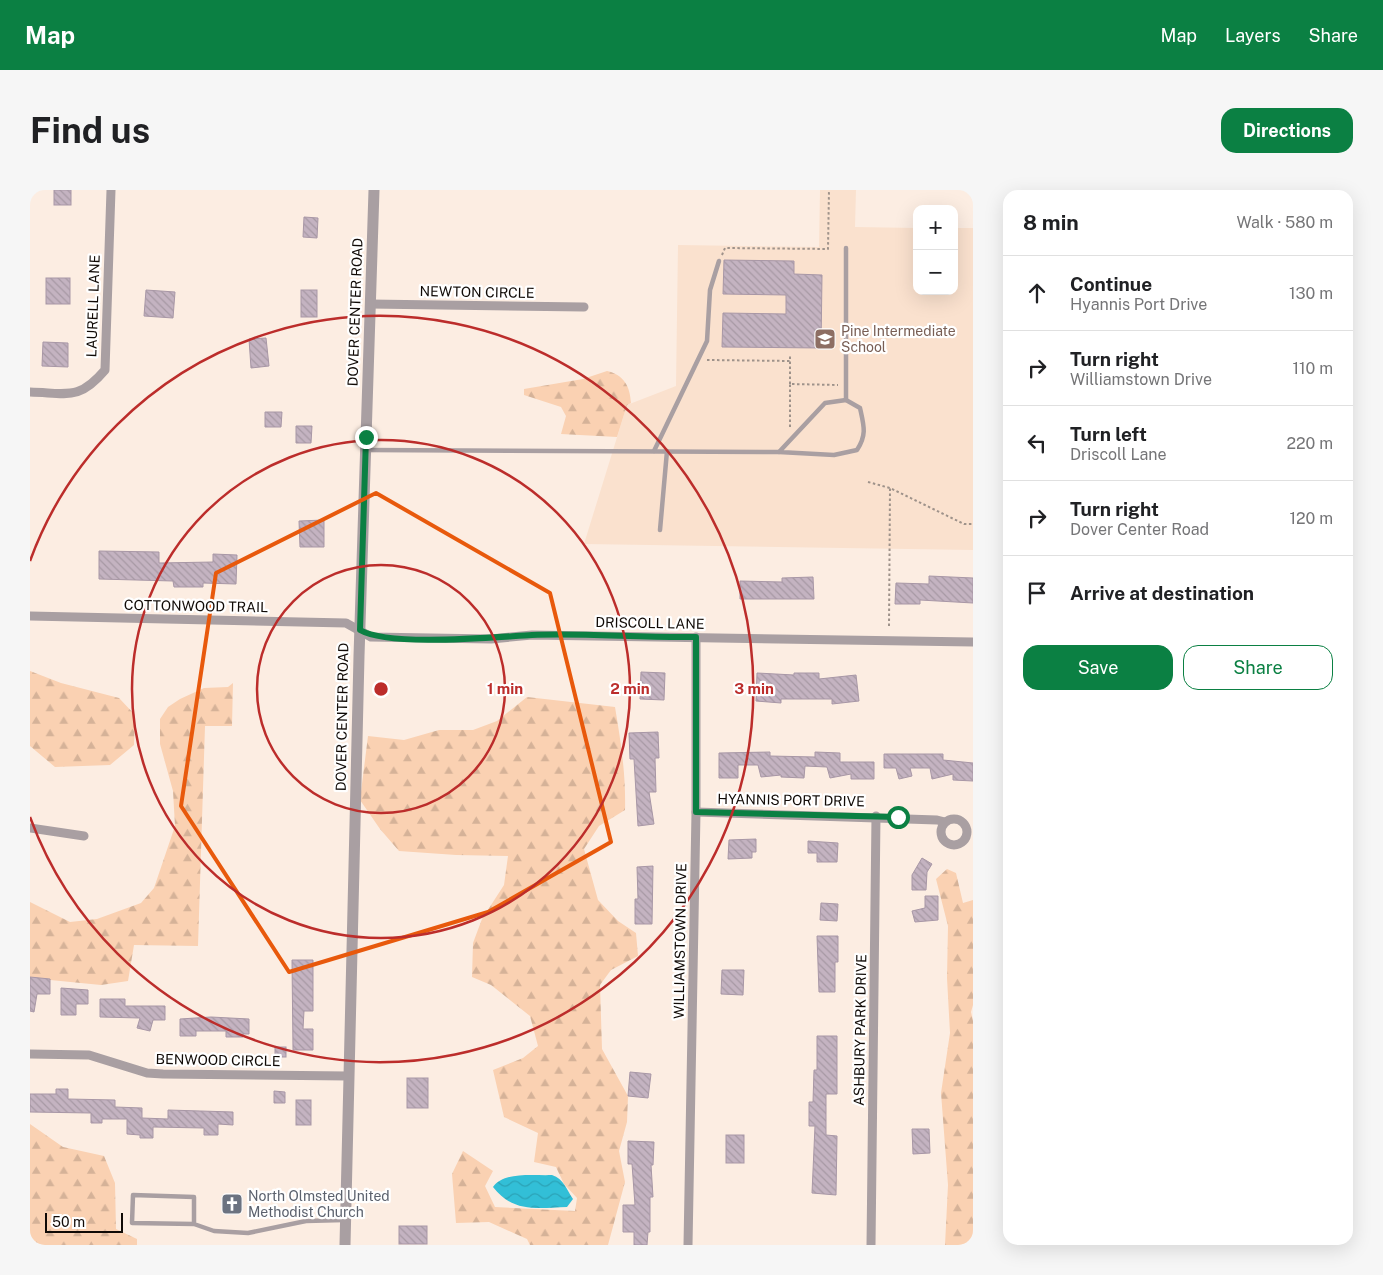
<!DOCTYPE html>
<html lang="en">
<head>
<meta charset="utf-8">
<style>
	:root { --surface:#fff; --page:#f6f6f6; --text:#202124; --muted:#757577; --line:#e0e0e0; --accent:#0b8043 }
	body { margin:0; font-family:"Public Sans",sans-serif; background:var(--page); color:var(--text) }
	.controls { position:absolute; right:15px; top:15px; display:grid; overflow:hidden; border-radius:10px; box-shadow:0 5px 20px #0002 }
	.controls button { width:45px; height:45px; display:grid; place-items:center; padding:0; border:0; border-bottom:1px solid var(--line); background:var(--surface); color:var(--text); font:25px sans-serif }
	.scale { position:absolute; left:15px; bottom:12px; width:78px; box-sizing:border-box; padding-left:5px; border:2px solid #100a06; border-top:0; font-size:14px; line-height:18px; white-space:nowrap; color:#100a06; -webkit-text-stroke:4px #fff; paint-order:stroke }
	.stop { position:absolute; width:15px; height:15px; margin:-11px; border:4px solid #0b8043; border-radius:50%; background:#fff }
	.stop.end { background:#0b8043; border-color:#fff; box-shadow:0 1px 5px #0008 }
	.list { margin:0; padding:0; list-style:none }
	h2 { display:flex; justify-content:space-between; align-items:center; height:65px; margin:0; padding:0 20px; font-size:21px }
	h2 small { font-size:16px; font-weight:400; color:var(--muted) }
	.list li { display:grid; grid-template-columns:32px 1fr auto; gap:15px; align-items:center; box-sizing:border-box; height:75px; padding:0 20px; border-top:1px solid var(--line) }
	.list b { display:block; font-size:19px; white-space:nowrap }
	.list p { margin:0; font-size:16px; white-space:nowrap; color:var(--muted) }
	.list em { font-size:16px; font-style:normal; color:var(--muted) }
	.actions { display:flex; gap:10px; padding:15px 20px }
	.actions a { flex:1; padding:11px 0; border:1px solid var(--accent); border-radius:15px; text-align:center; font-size:18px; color:var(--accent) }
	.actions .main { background:var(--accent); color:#fff }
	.icon { flex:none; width:28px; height:28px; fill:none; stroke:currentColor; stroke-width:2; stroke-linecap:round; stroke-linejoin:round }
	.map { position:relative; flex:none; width:943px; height:1055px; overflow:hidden; border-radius:15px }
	header { display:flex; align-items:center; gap:30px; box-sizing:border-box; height:70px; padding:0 25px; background:var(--accent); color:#fff }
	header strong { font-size:24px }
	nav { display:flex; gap:28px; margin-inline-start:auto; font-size:18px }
	.intro { display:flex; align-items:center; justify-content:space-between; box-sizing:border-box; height:120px; padding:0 30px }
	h1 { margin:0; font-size:35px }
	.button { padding:12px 22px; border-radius:15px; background:var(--accent); color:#fff; font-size:18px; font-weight:700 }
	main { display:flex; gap:30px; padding:0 30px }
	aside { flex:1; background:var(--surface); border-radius:15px; box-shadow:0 5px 20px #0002 }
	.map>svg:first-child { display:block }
	.built { fill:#fae1ce }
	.forest { fill:url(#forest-firs) }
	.water { fill:url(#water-waves) }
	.building { fill:url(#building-back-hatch); stroke:#a897a6 }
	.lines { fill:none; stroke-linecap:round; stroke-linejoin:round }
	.path { stroke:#9e928a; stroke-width:2; stroke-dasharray:2.5 2.5; stroke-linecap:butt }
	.service { stroke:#a99fa2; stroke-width:4.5 }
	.minor { stroke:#a99fa2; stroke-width:9 }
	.tertiary { stroke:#a99fa2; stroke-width:11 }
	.route { stroke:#0b8043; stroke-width:6 }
	.marked { fill:none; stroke:#e8590c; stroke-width:4; stroke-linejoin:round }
	.ring { fill:none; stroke:#bc2d2b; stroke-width:2.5 }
	.labels { text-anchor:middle; stroke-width:4.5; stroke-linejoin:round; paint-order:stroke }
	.street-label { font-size:14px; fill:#100a06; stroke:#fff }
	.education-label { font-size:14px; fill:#785e54; stroke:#fff; text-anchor:start }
	.worship-label { font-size:14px; fill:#5b616d; stroke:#fff; text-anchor:start }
	.centre { fill:#bc2d2b; stroke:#fff; stroke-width:2.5 }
	.ring-label { font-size:15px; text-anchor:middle; font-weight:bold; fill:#bc2d2b; stroke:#fff; stroke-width:4.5; stroke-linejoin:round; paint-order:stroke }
</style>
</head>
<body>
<header>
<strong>Map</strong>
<nav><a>Map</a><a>Layers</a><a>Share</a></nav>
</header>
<div class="intro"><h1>Find us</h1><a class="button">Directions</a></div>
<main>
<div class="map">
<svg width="943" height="1055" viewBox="0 0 943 1055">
	<defs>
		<pattern id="forest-firs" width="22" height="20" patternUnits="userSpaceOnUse" patternTransform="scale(1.25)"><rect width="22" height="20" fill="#fad1b2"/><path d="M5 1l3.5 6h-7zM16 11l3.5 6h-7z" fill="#d5b298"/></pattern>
		<pattern id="water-waves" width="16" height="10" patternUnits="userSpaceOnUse" patternTransform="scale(1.25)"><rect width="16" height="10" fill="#32bfd7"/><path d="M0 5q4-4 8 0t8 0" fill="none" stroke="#2ba3b7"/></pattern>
		<pattern id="building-back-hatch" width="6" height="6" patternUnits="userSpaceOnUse" patternTransform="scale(1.25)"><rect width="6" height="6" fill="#c4b3c1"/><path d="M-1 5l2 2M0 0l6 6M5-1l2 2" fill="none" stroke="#a799a4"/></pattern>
	</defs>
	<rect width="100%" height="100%" fill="#fcede2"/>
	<!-- built -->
	<polygon class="built" points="790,0 826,0 825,37 887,38 887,101 924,101 924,38 943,38 943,360 554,354 597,215 646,196 648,55 789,57"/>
	<!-- forest -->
	<g class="forest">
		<path d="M577,181C594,185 600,196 601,213L597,215L587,247L531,244L536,226L531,217L494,205V199L553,189Z"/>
		<polygon points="0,481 31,493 89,508 105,525 104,555 80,575 25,577 0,556"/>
		<polygon points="203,493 202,536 175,536 168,756 104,755 98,791 71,795 0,788 0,712 40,732 67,729 111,713 124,698 145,636 143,601 130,554 130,529 138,517 150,509 174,498 198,497"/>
		<path d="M497,507L585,517C591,552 596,586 595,620L569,636L554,659L568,710L588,731L606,743L608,766L581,780L570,795L572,859L598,906L597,932L589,961L595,992L578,1055H500L497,1049L459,1032L426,1033L422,984L433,961L463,981L455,996L465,1017L545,1021L547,1008L534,994L526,977L504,972L508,943L474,927L463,880L493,868L508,856L500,826L461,795L442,787L443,753L452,729L474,695L478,666L426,665L369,661L350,639L330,610L338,546L374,550L409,540H443L467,531Z"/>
		<polygon points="917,679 926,683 933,713 943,710 943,815 941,822 943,831 943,1055 915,1055 918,995 911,903 920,843 917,788 918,736 906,689"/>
		<polygon points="0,934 33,957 74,966 85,993 86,1039 107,1049 107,1055 0,1055"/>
	</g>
	<!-- water -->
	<path class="water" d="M522,985C534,989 536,999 543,1009L537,1017C507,1018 483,1023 463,997C474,981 504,986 522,985Z"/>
	<!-- building -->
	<g class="building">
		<rect x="24" y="0" width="17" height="15"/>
		<polygon points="274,27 288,28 287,48 273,47"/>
		<polygon points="694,70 764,71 764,84 792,85 791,158 692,157 693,123 756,124 756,105 693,104"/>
		<rect x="16" y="88" width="24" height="26"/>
		<polygon points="116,100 145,102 143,128 114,126"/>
		<rect x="271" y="100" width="16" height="27"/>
		<polygon points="236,148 239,176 221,178 219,149"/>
		<polygon points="13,152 38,153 38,177 12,176"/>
		<polygon points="235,222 252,222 251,237 235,237"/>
		<polygon points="266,236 282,236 281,253 266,253"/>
		<polygon points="294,330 294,357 270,357 269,331"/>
		<polygon points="69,361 129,362 129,373 183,372 183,364 207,365 206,394 173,393 173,397 144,397 143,391 69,389"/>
		<polygon points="899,386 943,388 943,413 890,410 890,414 865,414 866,393 899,394"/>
		<polygon points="783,387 784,409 710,409 710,391 752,392 752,388"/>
		<polygon points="611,482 635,483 634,510 610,509"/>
		<polygon points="727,483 764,485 764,483 789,483 789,489 826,485 829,511 802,514 802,509 751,509 751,513 726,511"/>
		<polygon points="628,542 629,568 625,568 626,602 619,602 624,634 608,636 604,569 600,569 599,543"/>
		<polygon points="740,562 740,566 785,567 785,562 810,563 810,572 844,572 844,589 821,589 821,584 800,588 797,577 775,576 774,588 751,587 751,585 731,587 728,575 708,575 708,588 689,588 689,563"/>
		<polygon points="854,564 913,564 913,570 943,573 943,591 923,590 923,584 902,589 900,578 880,578 882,586 869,589 866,578 854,578"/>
		<polygon points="726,649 726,662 722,662 722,668 698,669 699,650"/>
		<polygon points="778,651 808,653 807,672 787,672 787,663 778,663"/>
		<polygon points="892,668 902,674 897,682 896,700 882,700 882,685"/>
		<polygon points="623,676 622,734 605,734 605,709 608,709 607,677"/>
		<polygon points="895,706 908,706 908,730 885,732 882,721 895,718"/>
		<polygon points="791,713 808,714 807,731 790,730"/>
		<polygon points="787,746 808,746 808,772 805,772 805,802 789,802"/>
		<polygon points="262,770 283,770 283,821 274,821 273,839 283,839 283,860 263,860"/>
		<polygon points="692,780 714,780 713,805 691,804"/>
		<polygon points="0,787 20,789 20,804 7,804 4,822 0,821"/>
		<polygon points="31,798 58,800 58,814 46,814 46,825 31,825"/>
		<polygon points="70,809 95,809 95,816 135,816 135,830 123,830 120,841 107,838 110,828 70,827"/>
		<polygon points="181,827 219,829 219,844 213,844 213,847 196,847 196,841 166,841 166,846 150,846 150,829"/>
		<polygon points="787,846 807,846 807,904 796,904 796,945 807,946 806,1005 782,1003 785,936 779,936 779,912 783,912 784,880 787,880"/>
		<rect x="245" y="857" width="11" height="10"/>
		<polygon points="600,882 621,884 618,908 598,906"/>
		<rect x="377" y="888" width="21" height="30"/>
		<polygon points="26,899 38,899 38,909 85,910 85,917 112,918 112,928 138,929 138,920 203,922 203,935 188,934 188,945 174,945 174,938 123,937 123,948 110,948 110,945 97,944 97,929 72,929 72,933 61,933 61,923 0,922 0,904 26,904"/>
		<polygon points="244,901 255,902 255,913 244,913"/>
		<rect x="266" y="910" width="15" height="25"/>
		<polygon points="882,939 899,939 900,963 883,964"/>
		<rect x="696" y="945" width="18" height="28"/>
		<polygon points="598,951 624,952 623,975 621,975 623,1007 620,1007 620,1042 618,1042 617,1055 604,1055 604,1042 593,1042 593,1015 605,1015 602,974 598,974"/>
		<rect x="369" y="1036" width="28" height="18"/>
	</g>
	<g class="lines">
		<!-- path -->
		<g class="path">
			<polyline points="692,65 695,58 798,59 799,0"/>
			<polyline points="677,170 761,171"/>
			<polyline points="760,194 760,165"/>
			<polyline points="760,237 760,194 808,195"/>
			<polyline points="838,292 860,298 934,334 943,334"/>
			<polyline points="859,436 860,298"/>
		</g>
		<!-- service -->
		<g class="service">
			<path d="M816,210L830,218C834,236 837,245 827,260L804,265L749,262L795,213Z"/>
			<polyline points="816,210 816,58"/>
			<polyline points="337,260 749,262"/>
			<polyline points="624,261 677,151 680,100 689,71"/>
			<polyline points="630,340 637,261"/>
			<polyline points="164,1034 164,1007 103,1005 102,1033 164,1034 184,1041 218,1043 276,1031 314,1030"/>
		</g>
		<!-- minor -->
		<g class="minor">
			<polyline points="340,114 554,117"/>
			<path d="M0,202C37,203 49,211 75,180L81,0"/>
			<polyline points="0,426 316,433 341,447 461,449 502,445 943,452"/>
			<polyline points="666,622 907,630 915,632"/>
			<circle cx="924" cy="642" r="13"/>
			<polyline points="0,638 54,646"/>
			<polyline points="0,864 59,865 117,883 133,884 318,886"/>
			<polyline points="658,1055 666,622 666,447"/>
			<polyline points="841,1055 846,626"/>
		</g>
		<!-- tertiary -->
		<polyline class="tertiary" points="315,1055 329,466 344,0"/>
	</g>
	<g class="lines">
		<!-- route -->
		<path class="route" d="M336,247L330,440C359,457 464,447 502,445C557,443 611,448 666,447V622L868,627"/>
	</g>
	<!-- marked area -->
	<path class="marked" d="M346,303L520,403L581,652L458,722L259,782L151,616L186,383Z"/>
	<!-- distance rings -->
	<g class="ring">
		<circle cx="351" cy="499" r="124"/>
		<circle cx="351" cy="499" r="249"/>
		<path d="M0 371A373 373 0 1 1 0 627"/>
	</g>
	<!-- icons -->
	<defs>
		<g id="school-square" transform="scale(1.125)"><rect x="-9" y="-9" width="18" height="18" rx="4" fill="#8d6e63" stroke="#fff"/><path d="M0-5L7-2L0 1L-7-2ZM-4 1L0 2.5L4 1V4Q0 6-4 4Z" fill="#fff"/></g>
		<g id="church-square" transform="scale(1.125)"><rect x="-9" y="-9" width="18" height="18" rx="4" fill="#6b7280" stroke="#fff"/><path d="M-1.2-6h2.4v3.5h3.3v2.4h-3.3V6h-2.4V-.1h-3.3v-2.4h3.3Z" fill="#fff"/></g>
	</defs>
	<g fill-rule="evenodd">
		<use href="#school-square" x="795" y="149"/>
		<use href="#church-square" x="202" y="1014"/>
	</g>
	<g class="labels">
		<!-- street labels -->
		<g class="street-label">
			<text transform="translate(447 102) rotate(1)" y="5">NEWTON CIRCLE</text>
			<text transform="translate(63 116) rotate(-88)" y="5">LAURELL LANE</text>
			<text transform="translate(325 122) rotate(-88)" y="5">DOVER CENTER ROAD</text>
			<text transform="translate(166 416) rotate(1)" y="5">COTTONWOOD TRAIL</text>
			<text transform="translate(620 433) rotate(1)" y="5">DRISCOLL LANE</text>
			<text transform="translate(312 527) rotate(-89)" y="5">DOVER CENTER ROAD</text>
			<text transform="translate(761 610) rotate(1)" y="5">HYANNIS PORT DRIVE</text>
			<text transform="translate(650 751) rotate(-89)" y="5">WILLIAMSTOWN DRIVE</text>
			<text transform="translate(830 840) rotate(-89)" y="5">ASHBURY PARK DRIVE</text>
			<text transform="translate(188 870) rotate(1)" y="5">BENWOOD CIRCLE</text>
		</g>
		<!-- education labels -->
		<g class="education-label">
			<text x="811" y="146">Pine Intermediate<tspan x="811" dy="16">School</tspan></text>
		</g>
		<!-- worship labels -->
		<g class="worship-label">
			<text x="218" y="1011">North Olmsted United<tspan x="218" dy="16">Methodist Church</tspan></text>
		</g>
	</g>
	<circle cx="351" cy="499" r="8" class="centre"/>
	<g class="ring-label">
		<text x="475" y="504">1 min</text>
		<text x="600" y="504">2 min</text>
		<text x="724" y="504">3 min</text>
	</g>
</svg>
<div class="controls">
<button>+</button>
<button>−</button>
</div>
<div class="scale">50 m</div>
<div class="stop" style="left:868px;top:627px"></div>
<div class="stop end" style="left:336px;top:247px"></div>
</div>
<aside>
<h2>8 min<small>Walk · 580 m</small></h2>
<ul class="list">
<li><svg class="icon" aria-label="ahead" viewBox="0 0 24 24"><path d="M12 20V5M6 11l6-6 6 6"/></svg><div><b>Continue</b><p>Hyannis Port Drive</p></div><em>130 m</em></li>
<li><svg class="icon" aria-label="right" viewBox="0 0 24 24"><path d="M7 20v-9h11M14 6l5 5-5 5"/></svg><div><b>Turn right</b><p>Williamstown Drive</p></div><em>110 m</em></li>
<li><svg class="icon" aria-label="left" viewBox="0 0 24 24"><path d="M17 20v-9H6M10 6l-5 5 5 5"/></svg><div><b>Turn left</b><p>Driscoll Lane</p></div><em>220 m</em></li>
<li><svg class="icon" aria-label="right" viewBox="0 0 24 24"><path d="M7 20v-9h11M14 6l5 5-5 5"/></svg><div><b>Turn right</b><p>Dover Center Road</p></div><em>120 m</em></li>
<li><svg class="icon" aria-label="arrive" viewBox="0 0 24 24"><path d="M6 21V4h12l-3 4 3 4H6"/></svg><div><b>Arrive at destination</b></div></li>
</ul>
<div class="actions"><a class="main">Save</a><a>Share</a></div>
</aside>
</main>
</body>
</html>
